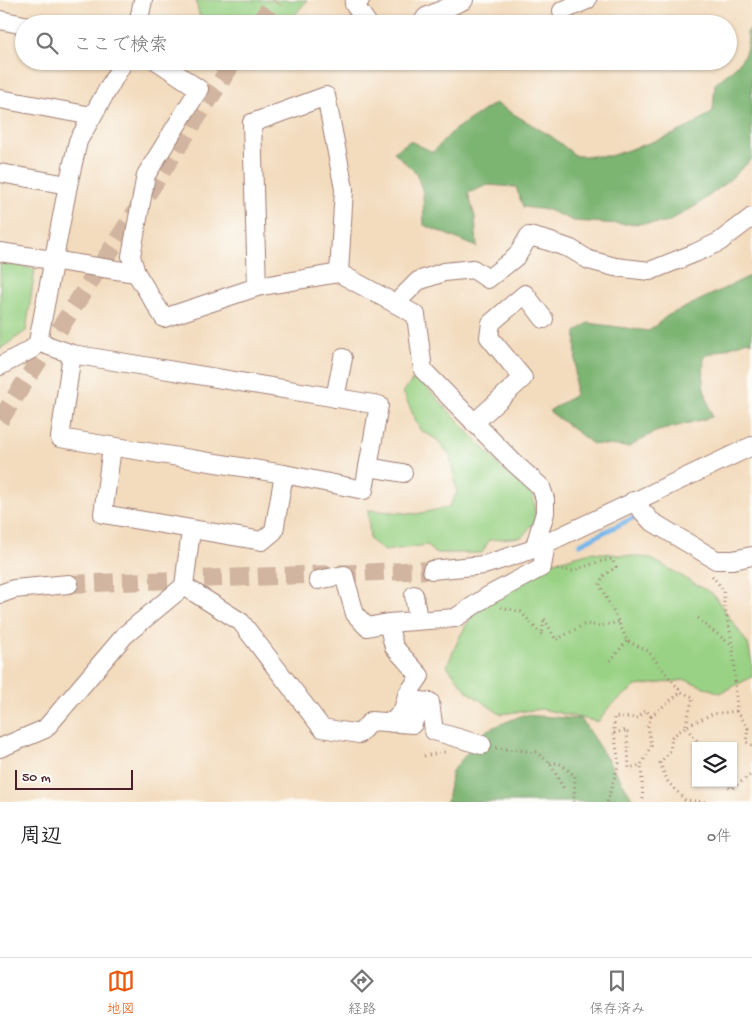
<!DOCTYPE html>
<html lang="ja">
<head>
<meta charset="utf-8">
<style>
	:root { --surface:#fff; --page:#f6f6f6; --text:#202124; --muted:#757577; --line:#e0e0e0; --accent:#ea580c }
	body { margin:0; font-family:"Gochi Hand","Klee One",sans-serif; background:var(--page); color:var(--text) }
	.controls { position:absolute; right:15px; bottom:15px; display:grid; overflow:hidden; border-radius:0px; box-shadow:0 1px 4px #0004 }
	.controls button { width:45px; height:45px; display:grid; place-items:center; padding:0; border:0; border-bottom:1px solid var(--line); background:var(--surface); color:var(--text); font:25px sans-serif }
	.scale { position:absolute; left:15px; bottom:12px; width:118px; box-sizing:border-box; padding-left:5px; border:2px solid #4a1f2b; border-top:0; font-size:14px; line-height:18px; white-space:nowrap; color:#4a1f2b; -webkit-text-stroke:4px #fdfcf7; paint-order:stroke }
	.list { margin:0; padding:0; list-style:none }
	h2 { display:flex; justify-content:space-between; align-items:center; height:65px; margin:0; padding:0 20px; font-size:21px }
	h2 small { font-size:16px; font-weight:400; color:var(--muted) }
	.icon { flex:none; width:28px; height:28px; fill:none; stroke:currentColor; stroke-width:2; stroke-linecap:round; stroke-linejoin:round }
	.map { position:relative; flex:none; width:752px; height:802px; overflow:hidden }
	.search { position:absolute; background:var(--surface); box-shadow:0 1px 4px #0004; left:15px; right:15px; top:15px; height:55px; display:flex; align-items:center; gap:12px; box-sizing:border-box; padding:0 18px; border-radius:28px; color:var(--muted); font-size:19px }
	.sheet { height:155px; background:var(--surface) }
	nav { display:flex; justify-content:space-around; align-items:center; box-sizing:border-box; height:70px; border-top:1px solid var(--line); background:var(--surface); font-size:14px; color:var(--muted) }
	nav a { display:grid; justify-items:center; gap:2px }
	nav .on { color:var(--accent) }
	.map>svg:first-child { display:block }
	.green { fill:#9ad285; stroke:#727858 }
	.forest { fill:#7bb472; stroke:#626a4e }
	.lines { fill:none; stroke-linecap:round; stroke-linejoin:round }
	.stream { stroke:#76b6ea; stroke-width:5 }
	.minor-tunnel { stroke:#d1b5a0; stroke-width:18; stroke-dasharray:18 9; stroke-linecap:butt }
	.minor-casing { stroke:#9e7d74; stroke-width:20 }
	.path { stroke:#9e7d74; stroke-width:3; stroke-dasharray:1 4; stroke-linecap:butt }
	.minor { stroke:#fff; stroke-width:18 }
</style>
</head>
<body>
<div class="map">
<svg width="752" height="802" viewBox="0 0 752 802">
	<rect width="100%" height="100%" fill="#fdfcf7"/>
	<filter id="ink" filterUnits="userSpaceOnUse"><feTurbulence type="fractalNoise" baseFrequency=".02" numOctaves="2"/><feDisplacementMap in="SourceGraphic" scale="10" xChannelSelector="R" yChannelSelector="G"/><feConvolveMatrix kernelMatrix="1 2 1 2 8 2 1 2 1" color-interpolation-filters="sRGB"/></filter>
	<filter id="wash" filterUnits="userSpaceOnUse"><feTurbulence type="fractalNoise" baseFrequency=".0096" numOctaves="4" result="noise"/><feDisplacementMap in="SourceGraphic" scale="20" xChannelSelector="R" yChannelSelector="G"/><feGaussianBlur stdDeviation="1.12" result="paint"/><feColorMatrix in="noise" values="0 0 0 0 0 0 0 0 0 0 0 0 0 0 0 0 0 1.4 0 .05"/><feComposite in="paint" operator="in"/></filter>
	<g filter="url(#wash)">
		<rect width="100%" height="100%" fill="#f3dbbd"/>
		<!-- green -->
		<g class="green">
			<polygon points="196,0 307,0 288,24 215,24 199,15"/>
			<polygon points="239,61 263,61 253,70"/>
			<polygon points="0,262 35,269 26,331 0,349"/>
			<polygon points="416,376 506,472 532,492 535,506 534,522 522,537 489,540 482,553 434,553 428,545 384,551 370,540 368,510 416,514 449,507 457,492 450,456 436,439 420,430 403,392"/>
			<polygon points="591,552 650,558 713,594 748,644 752,663 752,677 720,693 686,680 636,686 609,707 598,722 542,709 500,714 468,692 447,666 460,636 493,579"/>
		</g>
		<!-- forest -->
		<g class="forest">
			<path d="M752,28V159L727,182L697,205L666,223L621,224L574,221L548,210L523,207L516,187L488,185L468,193L475,217L477,247L424,225L423,192L416,173L394,152L410,141L433,152L454,130L495,103L551,136L576,156H610L667,137L691,126L713,111L715,84C734,68 751,59 747,32Z"/>
			<polygon points="752,275 752,343 748,341 704,356 703,384 712,417 655,432 629,447 593,444 549,411 575,395 576,332 588,323 649,331 667,316"/>
			<polygon points="523,715 581,719 635,802 447,802 452,771 487,730"/>
		</g>
		<g class="lines">
			<!-- stream -->
			<polyline class="stream" points="580,544 633,518"/>
		</g>
	</g>
	<g filter="url(#ink)">
		<g class="lines">
			<!-- minor-tunnel -->
			<g class="minor-tunnel">
				<polyline points="259,24 274,0"/>
				<polyline points="0,420 234,61"/>
				<polyline points="69,584 432,570"/>
			</g>
			<!-- minor casing -->
			<g class="minor-casing">
				<g id="minor">
					<polyline points="360,0 354,4 368,24"/>
					<polyline points="562,11 587,0"/>
					<polyline points="0,20 24,25"/>
					<polyline points="138,24 143,0"/>
					<polyline points="421,24 426,17 464,0"/>
					<polyline points="157,61 199,89 146,175 131,256 136,273 164,318 257,287 339,273 416,315 423,370 513,462 541,487 545,499 545,513 534,549"/>
					<polyline points="0,99 92,116"/>
					<polyline points="0,173 68,185"/>
					<polyline points="0,252 136,273"/>
					<polyline points="257,287 252,123 326,96 344,189 339,273"/>
					<polyline points="396,303 418,281 444,272 473,269 488,279 517,256 529,236 548,241 571,249 589,260 615,267 650,271 695,253 719,242 752,217"/>
					<polyline points="38,342 72,354 379,405 364,490 284,474 60,438 72,354"/>
					<polyline points="0,366 32,349 38,342 68,185 78,141 124,61"/>
					<polyline points="335,398 343,358"/>
					<polyline points="474,423 523,378 489,337 491,323 525,294 544,319"/>
					<polyline points="112,447 103,514 262,541 274,531 284,474"/>
					<polyline points="368,467 403,473"/>
					<polyline points="633,501 651,521 716,560 733,560 752,556"/>
					<polyline points="191,530 184,586 241,622 322,728 359,734 371,721 413,724 420,701 430,702 434,731 482,745"/>
					<polyline points="432,570 484,565 534,549 752,446"/>
					<polyline points="318,580 344,575 355,614 367,627 388,623 455,618 488,596 542,567 546,543"/>
					<polyline points="0,594 14,589 69,584"/>
					<polyline points="414,595 418,620"/>
					<polyline points="388,623 394,647 420,676 407,695 403,710 392,723"/>
					<polyline points="0,748 45,729 125,635 184,586"/>
				</g>
			</g>
			<!-- path -->
			<g class="path">
				<path d="M557,569L572,571L598,562L612,559L616,567L603,576L600,585C609,604 619,621 627,641L648,651L681,692L693,697L685,727L702,746"/>
				<polyline points="712,576 724,591 724,603 733,646 737,711 748,728 752,729"/>
				<polyline points="501,607 521,612 542,635 544,618 556,640 585,624 599,626 620,622"/>
				<path d="M698,618C708,629 721,636 733,646"/>
				<polyline points="610,661 627,641"/>
				<polyline points="748,728 746,742 752,745"/>
				<polyline points="614,733 627,730 629,768 641,765"/>
				<polyline points="496,748 536,752 550,763 565,791"/>
				<polyline points="424,756 445,752"/>
				<polyline points="550,763 559,763 575,776 574,802"/>
				<polyline points="726,783 731,789 752,774"/>
				<polyline points="643,799 641,765 651,746 648,726 651,716"/>
				<polyline points="607,802 619,763 614,733 614,717 638,718 646,710 651,716 681,692"/>
				<polyline points="705,802 685,800 668,782 660,763 670,751 672,737 685,727 712,714 737,711"/>
			</g>
			<!-- minor -->
			<use href="#minor" class="minor"/>
		</g>
	</g>
</svg>
<div class="controls">
<button><svg class="icon" aria-label="layers" viewBox="0 0 24 24"><path d="M12 4l9 5-9 5-9-5zM3 14l9 5 9-5"/></svg></button>
</div>
<div class="scale">50 m</div>
<div class="search"><svg class="icon" aria-label="search" viewBox="0 0 24 24"><circle cx="10" cy="10" r="6"/><path d="M15 15l6 6"/></svg>ここで検索</div>
</div>
<section class="sheet">
<h2>周辺<small>0件</small></h2>
<ul class="list">
</ul>
</section>
<nav>
<a class="on"><svg class="icon" aria-label="map" viewBox="0 0 24 24"><path d="M3 6l6-2 6 2 6-2v14l-6 2-6-2-6 2zM9 4v14M15 6v14"/></svg>地図</a>
<a><svg class="icon" aria-label="directions" viewBox="0 0 24 24"><path d="M12 3l9 9-9 9-9-9zM9 14v-3h6M13 9l2 2-2 2"/></svg>経路</a>
<a><svg class="icon" aria-label="saved" viewBox="0 0 24 24"><path d="M7 4h10v16l-5-4-5 4z"/></svg>保存済み</a>
</nav>
</body>
</html>
